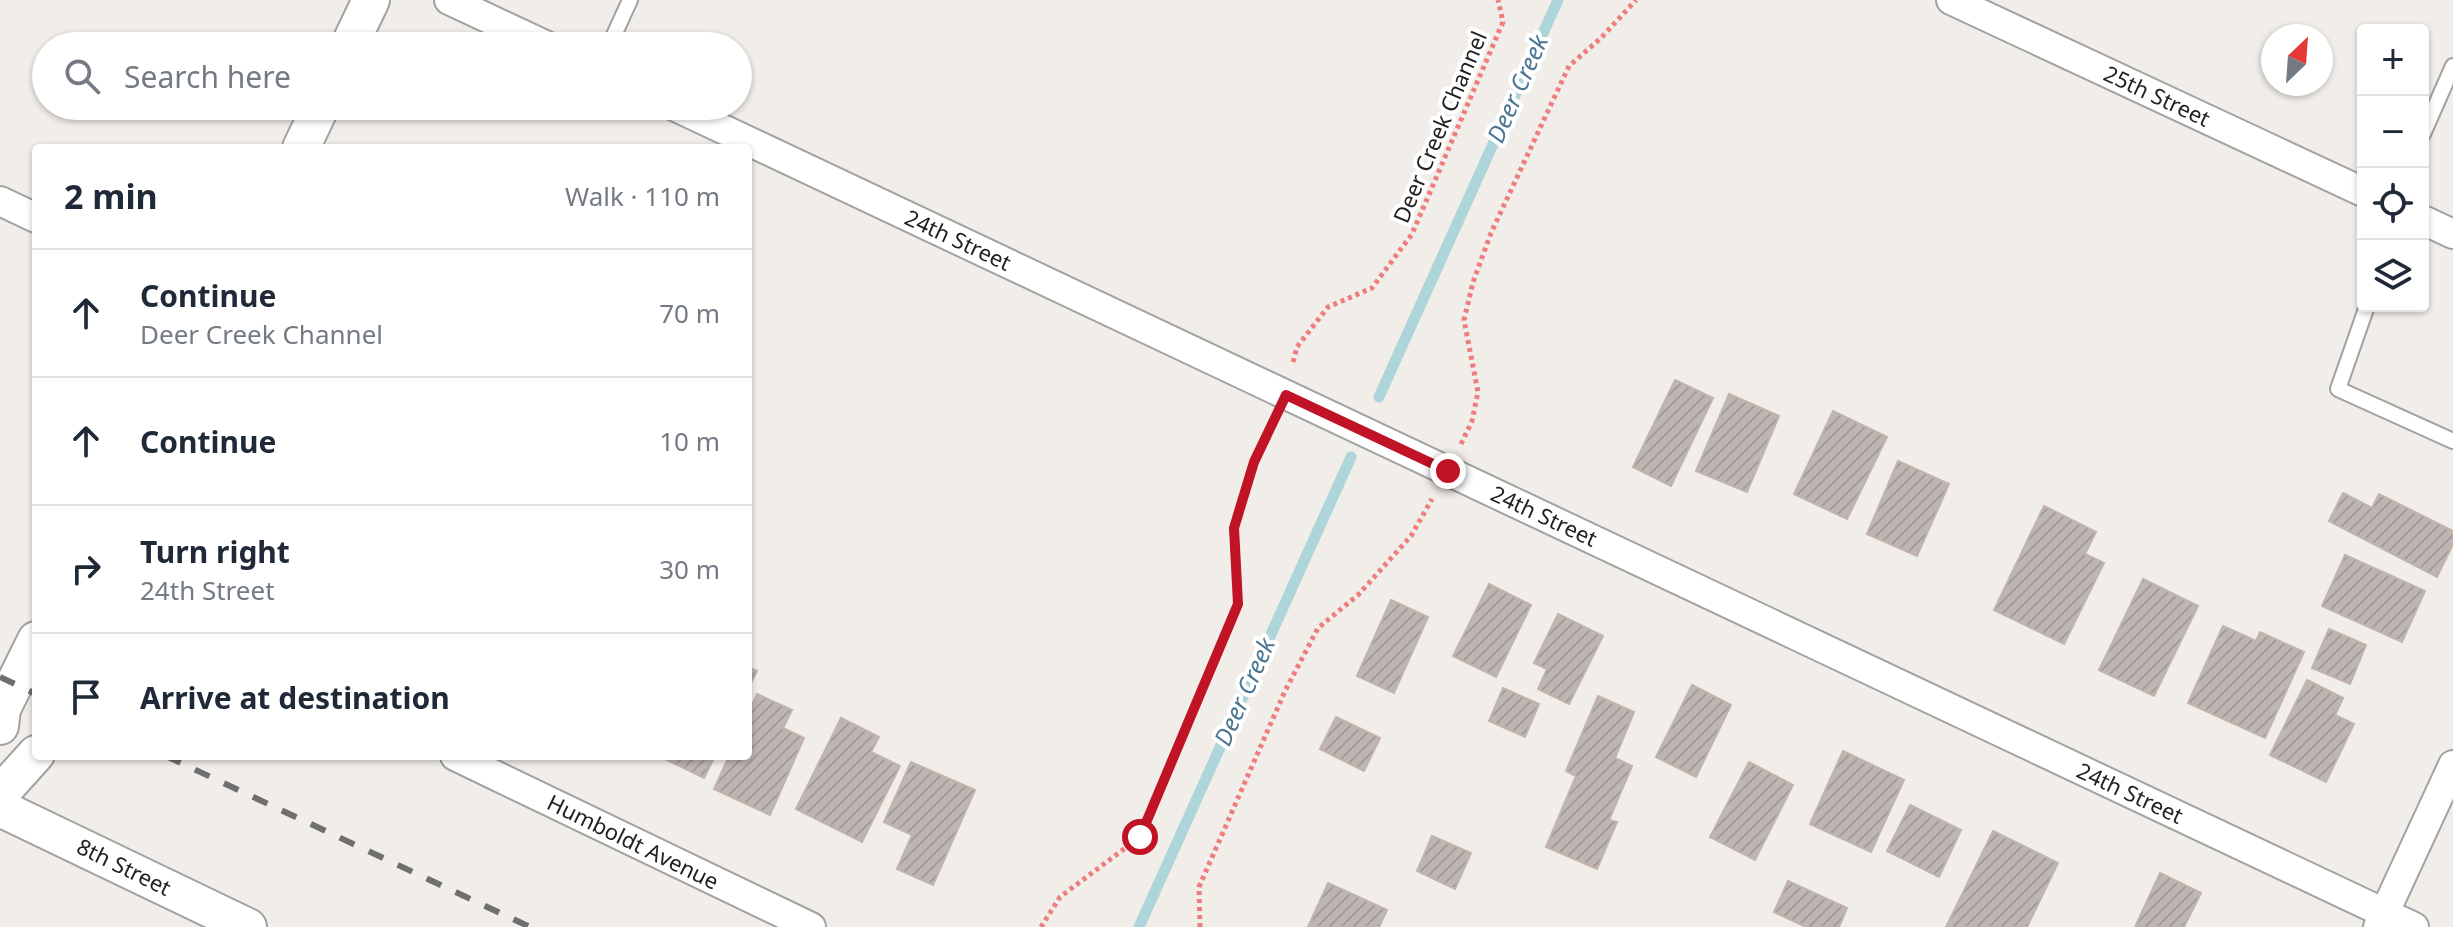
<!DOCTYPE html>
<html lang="en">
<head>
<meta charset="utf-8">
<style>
	:root { --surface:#fff; --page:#f6f6f7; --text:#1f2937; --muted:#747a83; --line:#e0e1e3 }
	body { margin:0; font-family:"Noto Sans",sans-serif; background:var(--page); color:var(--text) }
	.controls { position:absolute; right:24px; top:24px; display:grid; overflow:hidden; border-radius:8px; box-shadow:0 2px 6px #0004 }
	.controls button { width:72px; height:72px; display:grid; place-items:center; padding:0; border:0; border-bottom:2px solid var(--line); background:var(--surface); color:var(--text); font:40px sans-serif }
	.compass { position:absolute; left:2261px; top:24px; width:72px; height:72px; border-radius:50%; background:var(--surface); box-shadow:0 2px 6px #0004; rotate:25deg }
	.stop { position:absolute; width:24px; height:24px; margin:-18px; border:6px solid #c01326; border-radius:50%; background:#fff }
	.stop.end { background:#c01326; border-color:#fff; box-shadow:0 2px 8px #0008 }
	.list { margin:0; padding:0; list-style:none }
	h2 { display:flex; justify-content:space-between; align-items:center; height:104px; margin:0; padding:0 32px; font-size:34px }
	h2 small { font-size:26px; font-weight:400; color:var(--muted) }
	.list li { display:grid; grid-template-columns:52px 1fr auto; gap:24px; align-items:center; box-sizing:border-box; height:128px; padding:0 32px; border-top:2px solid var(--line) }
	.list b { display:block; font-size:30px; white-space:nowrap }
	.list p { margin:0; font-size:26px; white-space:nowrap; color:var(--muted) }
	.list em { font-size:26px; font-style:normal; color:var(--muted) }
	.icon { flex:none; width:44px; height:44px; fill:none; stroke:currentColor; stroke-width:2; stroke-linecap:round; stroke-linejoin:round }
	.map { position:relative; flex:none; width:2453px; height:927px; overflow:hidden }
	.search { position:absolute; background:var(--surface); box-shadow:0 2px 6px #0004; left:32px; top:32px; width:720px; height:88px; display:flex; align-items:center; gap:20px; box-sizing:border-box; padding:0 28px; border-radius:44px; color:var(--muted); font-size:30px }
	.panel { position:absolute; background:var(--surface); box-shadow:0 2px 6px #0004; left:32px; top:144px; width:720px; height:616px; border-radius:8px }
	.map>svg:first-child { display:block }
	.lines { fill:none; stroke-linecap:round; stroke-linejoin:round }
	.stream { stroke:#aed5da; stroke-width:11 }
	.building { fill:url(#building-hatch); stroke:#c1b3ac; stroke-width:2 }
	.service-casing { stroke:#a2a2a2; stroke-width:18 }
	.minor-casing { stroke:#a2a2a2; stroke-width:32 }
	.tertiary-casing { stroke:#a2a2a2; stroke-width:40 }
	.path { stroke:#ee7d7d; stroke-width:5; stroke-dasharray:4 4; stroke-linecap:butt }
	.service { stroke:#fff; stroke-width:14 }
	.minor { stroke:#fff; stroke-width:28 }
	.tertiary { stroke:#fff; stroke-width:36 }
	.rail { stroke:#6f6f6f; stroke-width:6; stroke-dasharray:16 16; stroke-linecap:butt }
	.route { stroke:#c01326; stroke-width:10 }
	.labels { text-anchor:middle; stroke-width:8; stroke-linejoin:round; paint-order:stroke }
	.street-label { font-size:22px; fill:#212121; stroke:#fff }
	.water-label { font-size:24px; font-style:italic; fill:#4b7692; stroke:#fff }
</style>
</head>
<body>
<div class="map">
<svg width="2453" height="927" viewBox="0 0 2453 927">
	<defs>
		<pattern id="building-hatch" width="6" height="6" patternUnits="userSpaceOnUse" patternTransform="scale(2)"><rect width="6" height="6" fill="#beb6b2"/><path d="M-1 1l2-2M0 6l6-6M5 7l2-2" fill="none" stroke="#a39c99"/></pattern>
	</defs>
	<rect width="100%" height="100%" fill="#f1ede9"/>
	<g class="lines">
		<!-- stream -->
		<g class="stream">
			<polyline points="1379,397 1558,0"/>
			<polyline points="1139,927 1351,457"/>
		</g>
	</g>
	<!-- building -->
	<g class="building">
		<polygon points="1675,380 1713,398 1671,486 1633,467"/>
		<polygon points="1729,394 1779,416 1747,492 1696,471"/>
		<polygon points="1833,411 1887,437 1847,519 1794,494"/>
		<polygon points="1898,461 1949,484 1917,556 1867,534"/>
		<polygon points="2343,493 2372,508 2379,494 2453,531 2453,544 2437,577 2329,521"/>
		<polygon points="2044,506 2096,532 2085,554 2104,563 2064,644 1994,610"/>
		<polygon points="2345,555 2425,591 2402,642 2322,606"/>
		<polygon points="2143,579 2198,606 2154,696 2099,670"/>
		<polygon points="1489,584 1531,605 1496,677 1453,656"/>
		<polygon points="1391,600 1428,617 1394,693 1357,676"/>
		<polygon points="1558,614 1603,636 1569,704 1538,689 1547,669 1534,663"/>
		<polygon points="2223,626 2256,641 2260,632 2304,652 2265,738 2188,703"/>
		<polygon points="2329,629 2366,645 2350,684 2312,668"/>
		<polygon points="748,667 757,671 748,689"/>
		<polygon points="2307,680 2343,698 2335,715 2354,724 2326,782 2270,755"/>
		<polygon points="1692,685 1731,705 1696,777 1656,757"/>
		<polygon points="1503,688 1539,704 1525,737 1489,721"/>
		<polygon points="757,694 792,710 783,728 804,738 770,815 714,789 729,756 748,756 748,714"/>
		<polygon points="1598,696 1634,712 1615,758 1632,766 1609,820 1617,822 1597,869 1546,847 1576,776 1566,771"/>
		<polygon points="1336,717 1380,738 1364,771 1320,749"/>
		<polygon points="841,718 879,737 871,752 900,766 862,842 796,809"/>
		<polygon points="1843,751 1904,780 1871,852 1810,824"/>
		<polygon points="659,756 715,756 704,778"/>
		<polygon points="911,762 975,790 933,885 897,869 912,835 884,822"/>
		<polygon points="1749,762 1793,785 1755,860 1710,837"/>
		<polygon points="1910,805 1961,830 1939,877 1887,851"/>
		<polygon points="1993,831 2058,863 2027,927 1946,927"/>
		<polygon points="1432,836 1471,853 1455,889 1417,871"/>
		<polygon points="2160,873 2201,893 2184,927 2135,927"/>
		<polygon points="1788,881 1847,908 1839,927 1806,927 1774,912"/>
		<polygon points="1328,883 1387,910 1379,927 1308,927"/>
	</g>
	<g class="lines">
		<!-- service casing -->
		<g class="service-casing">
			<g id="service">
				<polyline points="609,46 630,0"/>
				<polyline points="2423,134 2453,66"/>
				<polyline points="2367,306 2338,389 2453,441"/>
			</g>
		</g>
		<!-- minor casing -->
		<g class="minor-casing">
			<g id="minor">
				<polyline points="449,0 547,46"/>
				<polyline points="1951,0 2363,192"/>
				<polyline points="674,106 2414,927"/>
				<polyline points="0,201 36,218"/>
				<polyline points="2423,220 2453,234"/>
				<polyline points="455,756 811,927"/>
				<polyline points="2378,927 2453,765"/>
			</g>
		</g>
		<!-- tertiary casing -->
		<g class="tertiary-casing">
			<g id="tertiary">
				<polyline points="349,46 371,0"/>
				<polyline points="301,148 321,106"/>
				<polyline points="0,726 2,709 36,640"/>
				<polyline points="0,794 36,754"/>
				<polyline points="0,808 248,927"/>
			</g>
		</g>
		<!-- path -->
		<g class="path">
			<polyline points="1293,362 1297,347 1328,307 1372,288 1412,234 1503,22 1498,0"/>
			<polyline points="1461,444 1472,421 1478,392 1464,320 1473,282 1491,233 1569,66 1601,38 1636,0"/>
			<polyline points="1041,927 1060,897 1140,837 1238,604 1234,528 1254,462 1272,424"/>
			<polyline points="1200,927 1199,887 1285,691 1318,628 1358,595 1411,536 1432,499"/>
		</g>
		<!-- service -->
		<use href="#service" class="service"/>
		<!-- minor -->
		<use href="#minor" class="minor"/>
		<!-- tertiary -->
		<use href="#tertiary" class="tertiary"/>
		<!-- rail -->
		<g class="rail">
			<polyline points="0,677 36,694"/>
			<polyline points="166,756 530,927"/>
		</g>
	</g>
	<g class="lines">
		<!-- route -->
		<polyline class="route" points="1140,837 1238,604 1234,528 1254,462 1286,395 1448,471"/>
	</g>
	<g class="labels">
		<!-- street labels -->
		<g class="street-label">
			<text transform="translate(2157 96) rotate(25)" y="8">25th Street</text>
			<text transform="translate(1440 127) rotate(-67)" y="8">Deer Creek Channel</text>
			<text transform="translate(958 240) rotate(25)" y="8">24th Street</text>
			<text transform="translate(1544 516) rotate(25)" y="8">24th Street</text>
			<text transform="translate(2130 793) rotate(25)" y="8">24th Street</text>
			<text transform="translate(633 842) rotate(26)" y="8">Humboldt Avenue</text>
			<text transform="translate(124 867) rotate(26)" y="8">8th Street</text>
		</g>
		<!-- water labels -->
		<g class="water-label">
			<text transform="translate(1518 89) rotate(-66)" y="8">Deer Creek</text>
			<text transform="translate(1245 692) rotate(-66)" y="8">Deer Creek</text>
		</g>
	</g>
</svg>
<div class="controls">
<button>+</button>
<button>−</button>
<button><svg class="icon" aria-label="locate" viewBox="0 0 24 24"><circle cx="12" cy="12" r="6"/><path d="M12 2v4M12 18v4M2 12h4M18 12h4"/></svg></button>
<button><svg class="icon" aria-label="layers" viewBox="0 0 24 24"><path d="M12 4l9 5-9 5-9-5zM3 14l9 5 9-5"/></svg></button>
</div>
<svg class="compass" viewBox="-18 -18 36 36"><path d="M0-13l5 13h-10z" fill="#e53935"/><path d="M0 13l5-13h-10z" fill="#747a83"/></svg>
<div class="stop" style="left:1140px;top:837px"></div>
<div class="stop end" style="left:1448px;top:471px"></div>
<div class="search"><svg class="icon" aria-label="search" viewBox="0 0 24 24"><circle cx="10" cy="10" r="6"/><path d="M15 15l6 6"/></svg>Search here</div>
<section class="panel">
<h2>2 min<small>Walk · 110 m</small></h2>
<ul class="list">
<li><svg class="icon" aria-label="ahead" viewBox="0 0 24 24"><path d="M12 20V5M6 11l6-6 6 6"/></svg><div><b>Continue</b><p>Deer Creek Channel</p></div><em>70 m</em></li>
<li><svg class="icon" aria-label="ahead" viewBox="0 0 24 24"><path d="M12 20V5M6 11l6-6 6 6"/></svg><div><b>Continue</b></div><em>10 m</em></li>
<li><svg class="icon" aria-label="right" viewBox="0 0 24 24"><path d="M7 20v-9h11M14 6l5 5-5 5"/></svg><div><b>Turn right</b><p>24th Street</p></div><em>30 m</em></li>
<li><svg class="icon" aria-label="arrive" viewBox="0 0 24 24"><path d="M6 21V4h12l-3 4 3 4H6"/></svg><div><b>Arrive at destination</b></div></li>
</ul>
</section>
</div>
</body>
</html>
